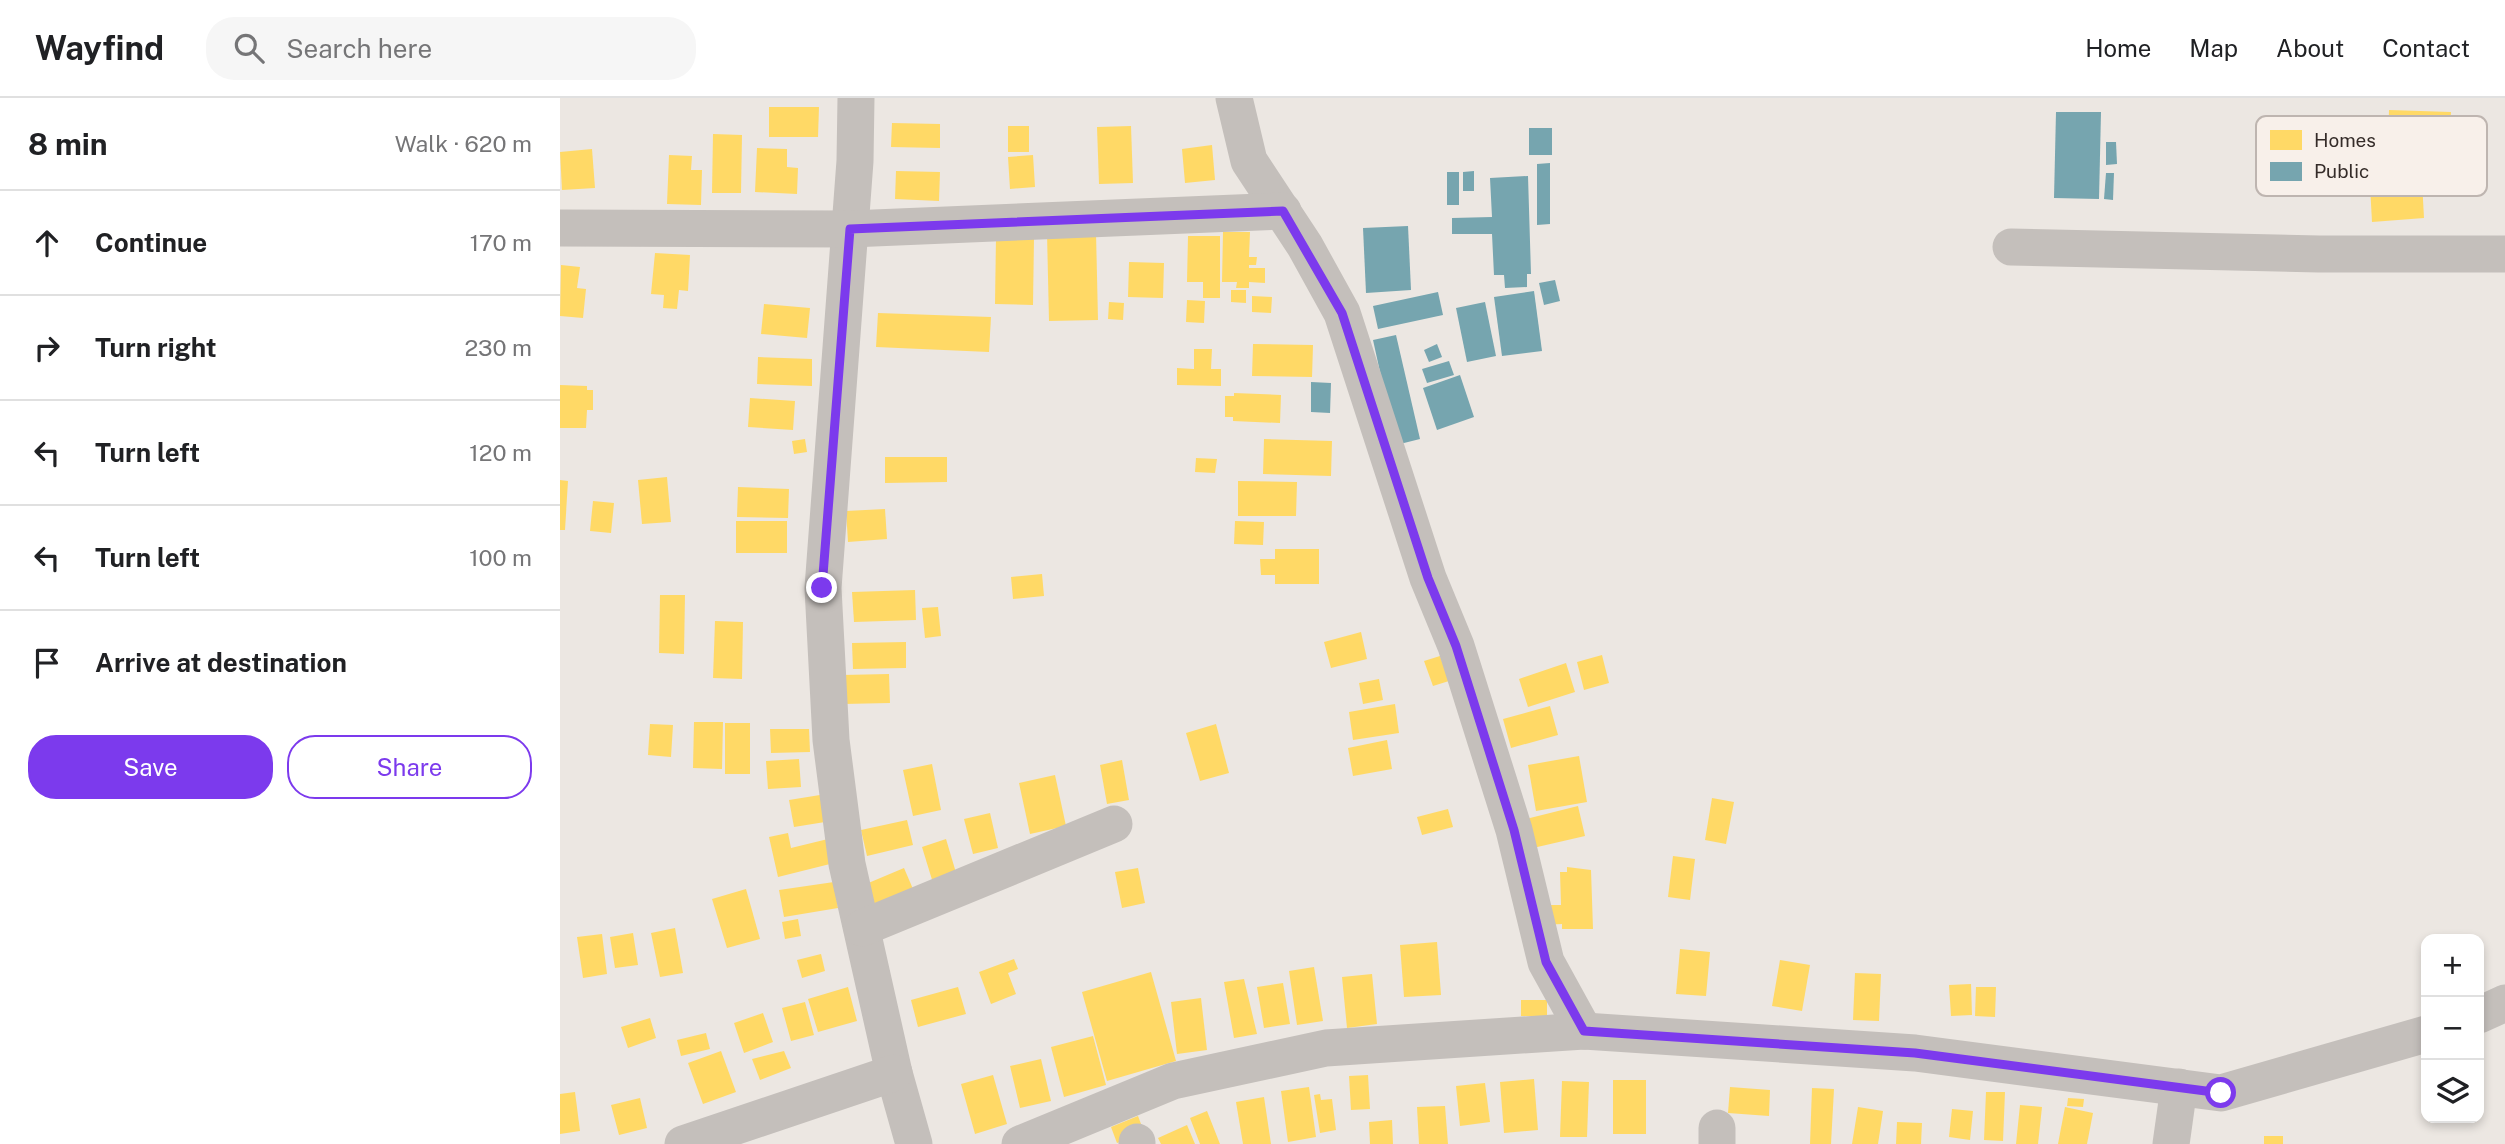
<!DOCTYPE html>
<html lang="en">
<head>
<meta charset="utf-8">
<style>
	:root { --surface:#fff; --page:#f6f6f6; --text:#202124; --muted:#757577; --line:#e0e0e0; --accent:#7c3aed }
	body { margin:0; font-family:"Public Sans",sans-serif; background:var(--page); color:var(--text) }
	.controls { position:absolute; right:21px; bottom:21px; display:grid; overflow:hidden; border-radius:14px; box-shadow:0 4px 10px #0003 }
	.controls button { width:63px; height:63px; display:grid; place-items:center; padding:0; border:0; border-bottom:2px solid var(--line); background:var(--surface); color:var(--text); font:35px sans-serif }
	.stop { position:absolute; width:21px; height:21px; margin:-16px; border:5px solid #7c3aed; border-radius:50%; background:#fff }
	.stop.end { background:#7c3aed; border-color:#fff; box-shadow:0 2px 7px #0008 }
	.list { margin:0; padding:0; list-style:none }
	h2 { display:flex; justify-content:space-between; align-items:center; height:91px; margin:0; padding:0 28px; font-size:30px }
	h2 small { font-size:23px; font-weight:400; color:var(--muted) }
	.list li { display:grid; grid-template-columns:46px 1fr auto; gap:21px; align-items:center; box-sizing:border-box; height:105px; padding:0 28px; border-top:2px solid var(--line) }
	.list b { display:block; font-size:26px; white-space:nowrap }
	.list em { font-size:23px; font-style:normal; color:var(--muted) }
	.actions { display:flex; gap:14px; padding:21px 28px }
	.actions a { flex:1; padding:16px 0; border:2px solid var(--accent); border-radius:28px; text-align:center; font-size:24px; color:var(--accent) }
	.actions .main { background:var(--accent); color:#fff }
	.icon { flex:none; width:38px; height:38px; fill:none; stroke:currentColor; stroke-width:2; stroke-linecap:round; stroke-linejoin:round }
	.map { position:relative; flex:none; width:1945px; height:1046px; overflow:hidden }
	header { display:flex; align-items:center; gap:42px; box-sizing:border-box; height:98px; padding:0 35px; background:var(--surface); border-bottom:2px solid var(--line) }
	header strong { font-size:33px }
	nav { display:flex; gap:38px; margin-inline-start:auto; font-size:24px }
	.search { width:490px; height:63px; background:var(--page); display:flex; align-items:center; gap:18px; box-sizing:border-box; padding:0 24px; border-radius:28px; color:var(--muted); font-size:26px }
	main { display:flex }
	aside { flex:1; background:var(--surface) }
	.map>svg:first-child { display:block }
	.homes { fill:#ffd966 }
	.public { fill:#76a5af }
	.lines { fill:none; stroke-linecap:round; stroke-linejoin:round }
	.minor { stroke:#c4bfbb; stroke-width:37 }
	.route { stroke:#7c3aed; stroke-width:9 }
	.key { fill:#f8f0ea; stroke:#beb5b0; stroke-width:2 }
	.key-label { font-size:19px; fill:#352c29 }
</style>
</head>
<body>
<header>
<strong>Wayfind</strong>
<div class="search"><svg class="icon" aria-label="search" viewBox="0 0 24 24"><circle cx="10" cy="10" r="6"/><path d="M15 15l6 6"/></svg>Search here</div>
<nav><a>Home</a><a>Map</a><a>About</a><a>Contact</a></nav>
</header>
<main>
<aside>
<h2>8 min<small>Walk · 620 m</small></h2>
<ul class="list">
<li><svg class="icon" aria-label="ahead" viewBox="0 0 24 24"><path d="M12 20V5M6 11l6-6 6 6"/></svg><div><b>Continue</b></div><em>170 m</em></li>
<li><svg class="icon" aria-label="right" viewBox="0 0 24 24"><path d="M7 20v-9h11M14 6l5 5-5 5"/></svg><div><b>Turn right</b></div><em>230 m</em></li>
<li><svg class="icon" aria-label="left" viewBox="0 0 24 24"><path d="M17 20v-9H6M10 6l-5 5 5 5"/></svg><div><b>Turn left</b></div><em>120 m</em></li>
<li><svg class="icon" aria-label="left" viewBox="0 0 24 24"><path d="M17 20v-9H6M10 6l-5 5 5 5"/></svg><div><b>Turn left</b></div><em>100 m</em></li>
<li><svg class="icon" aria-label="arrive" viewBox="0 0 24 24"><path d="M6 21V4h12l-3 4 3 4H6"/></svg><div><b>Arrive at destination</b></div></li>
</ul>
<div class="actions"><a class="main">Save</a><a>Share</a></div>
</aside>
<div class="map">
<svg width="1945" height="1046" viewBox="0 0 1945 1046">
	<rect width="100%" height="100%" fill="#ece7e2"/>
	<!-- homes -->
	<g class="homes">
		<polygon points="209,9 259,9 258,39 209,39"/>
		<polygon points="1829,12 1891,14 1889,47 1828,45"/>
		<polygon points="332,25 380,26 380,50 331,49"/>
		<rect x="448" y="28" width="21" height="26"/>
		<polygon points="571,28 573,85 539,86 537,29"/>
		<polygon points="153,36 182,37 181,95 152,95"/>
		<polygon points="652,47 655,82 625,85 622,51"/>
		<polygon points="197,50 227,51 227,69 238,70 237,96 195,94"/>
		<polygon points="32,51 35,90 2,92 0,54"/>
		<polygon points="109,57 132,58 131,72 142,72 141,107 107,106"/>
		<polygon points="473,57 475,89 450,91 448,59"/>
		<polygon points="336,73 380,74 379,103 335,101"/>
		<polygon points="1862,83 1864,120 1812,124 1810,87"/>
		<polygon points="536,134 538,222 489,223 487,135"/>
		<polygon points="663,134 690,134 689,159 697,159 696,167 689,167 689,170 705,170 705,185 689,184 689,190 676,190 677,184 662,184"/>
		<polygon points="628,138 660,138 660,200 643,200 643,184 627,184"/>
		<polygon points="436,139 474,140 473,207 435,206"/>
		<polygon points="95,155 130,157 128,193 119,192 117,211 103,210 104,197 91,196"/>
		<polygon points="569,164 604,165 603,200 568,199"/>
		<polygon points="1,167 20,169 17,190 26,191 23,220 0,218"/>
		<polygon points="671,192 686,192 686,205 671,204"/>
		<polygon points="692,198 712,199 711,215 692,214"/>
		<polygon points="627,202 645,203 644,225 626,224"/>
		<polygon points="549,204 564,205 563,222 548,221"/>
		<polygon points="204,206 250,210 247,240 201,236"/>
		<polygon points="318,215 431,219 429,254 316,249"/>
		<polygon points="693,246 753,247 752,279 692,278"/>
		<polygon points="634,251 652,251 651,271 661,271 661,288 617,287 617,270 634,271"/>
		<polygon points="198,259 252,261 252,288 197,286"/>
		<polygon points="0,287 27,288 27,292 33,292 33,312 27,312 26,330 0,330"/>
		<polygon points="674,295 721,297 720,325 673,323 673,319 665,319 665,298 674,298"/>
		<polygon points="190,300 235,303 233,332 188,329"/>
		<polygon points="245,341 247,354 234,356 232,343"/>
		<polygon points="704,341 772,343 771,378 703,376"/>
		<polygon points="325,359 387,359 387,384 325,385"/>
		<polygon points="636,360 657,361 655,375 635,374"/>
		<polygon points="107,379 111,424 82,426 78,382"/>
		<polygon points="0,382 8,383 5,432 0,432"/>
		<polygon points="678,383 737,384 736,418 678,418"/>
		<polygon points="178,389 229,391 228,420 177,419"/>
		<polygon points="33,403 54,405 51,435 30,433"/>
		<polygon points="325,411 327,441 288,444 286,413"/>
		<rect x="176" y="423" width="51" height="32"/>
		<polygon points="675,423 704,424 703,447 674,446"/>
		<polygon points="715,451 759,451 759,486 715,486 715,477 701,477 700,461 715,461"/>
		<polygon points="482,476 484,498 453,501 451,479"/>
		<polygon points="355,492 356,522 294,524 292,494"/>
		<polygon points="100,497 125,497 124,556 99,555"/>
		<polygon points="378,509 381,538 365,540 362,510"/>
		<polygon points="155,523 183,524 182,581 153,580"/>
		<polygon points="801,534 807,561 771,570 764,544"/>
		<polygon points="346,544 346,570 293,571 292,545"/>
		<polygon points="1042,557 1049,585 1024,592 1017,564"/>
		<polygon points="880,558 889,583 873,588 864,563"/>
		<polygon points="1006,565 1015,594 968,609 959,581"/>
		<polygon points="329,576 330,605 283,606 282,577"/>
		<polygon points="819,581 823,602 803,606 799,585"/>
		<polygon points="835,606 839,635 793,642 789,614"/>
		<polygon points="990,608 998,637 951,650 943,621"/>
		<polygon points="134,624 163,624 162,671 133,670"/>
		<rect x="165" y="625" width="25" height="51"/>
		<polygon points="90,626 113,627 111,659 88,657"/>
		<polygon points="656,626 669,675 640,683 626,635"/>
		<polygon points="210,631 249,631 250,654 211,655"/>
		<polygon points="827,642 832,671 793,678 788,650"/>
		<polygon points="1019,658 1027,704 976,713 968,667"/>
		<polygon points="239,661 241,689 208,691 206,663"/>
		<polygon points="562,662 569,702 547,706 540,667"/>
		<polygon points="372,666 381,712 353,718 343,672"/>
		<polygon points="495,677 506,728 470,736 459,685"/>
		<polygon points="260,697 265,724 234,729 229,702"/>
		<polygon points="1152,700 1174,704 1166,746 1145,742"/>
		<polygon points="1018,708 1025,738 973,750 966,721"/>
		<polygon points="888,711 893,729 862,737 857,719"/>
		<polygon points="430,715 438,750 413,756 404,721"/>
		<polygon points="347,722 353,747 307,758 301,732"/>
		<polygon points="228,735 231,750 268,741 274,765 218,779 209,739"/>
		<polygon points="386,741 397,778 373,785 362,749"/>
		<polygon points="1113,758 1135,761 1130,802 1108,799"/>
		<polygon points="1007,769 1031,772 1033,831 1002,831 1002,826 982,827 982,807 1001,807 1000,774 1007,774"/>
		<polygon points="344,770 356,798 318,814 306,786"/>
		<polygon points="578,770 585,805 562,810 555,774"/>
		<polygon points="274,784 278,810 224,819 219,792"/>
		<polygon points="186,791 200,841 167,850 152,801"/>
		<polygon points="238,821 241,838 225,841 222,824"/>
		<polygon points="115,830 123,875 100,879 91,835"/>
		<polygon points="73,835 78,867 55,870 50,839"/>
		<polygon points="42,836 47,876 23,880 17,839"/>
		<polygon points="877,844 881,897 844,899 840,847"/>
		<polygon points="1120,851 1150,854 1146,898 1116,896"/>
		<polygon points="261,856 265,873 242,880 237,862"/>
		<polygon points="454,861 458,871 448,875 456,896 431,906 419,874"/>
		<polygon points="1220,862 1250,867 1242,913 1212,908"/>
		<polygon points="754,869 763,923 737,927 729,873"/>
		<polygon points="591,874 616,963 547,983 522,894"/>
		<polygon points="1295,875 1321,876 1319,923 1293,922"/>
		<polygon points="812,876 817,926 787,930 782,879"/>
		<polygon points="684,881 697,936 674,940 664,884"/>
		<polygon points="723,885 730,926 704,930 697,889"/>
		<polygon points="1411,886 1412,917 1391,918 1389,887"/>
		<polygon points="288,889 297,923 258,934 248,901"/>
		<polygon points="398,889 406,916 358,929 351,902"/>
		<polygon points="1416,889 1436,889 1435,919 1415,918"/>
		<polygon points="641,900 647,952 617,956 611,904"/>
		<rect x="961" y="902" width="26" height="16"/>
		<polygon points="245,904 254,937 231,943 222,910"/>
		<polygon points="203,915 213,944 184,955 174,925"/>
		<polygon points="90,920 96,940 68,950 61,929"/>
		<polygon points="146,935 150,951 121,958 117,942"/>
		<polygon points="533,938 546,987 504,999 491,949"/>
		<polygon points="161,953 176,994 143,1006 128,965"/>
		<polygon points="224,953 231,970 200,982 192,961"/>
		<polygon points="481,961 491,1003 460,1010 450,968"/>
		<polygon points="433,977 447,1026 415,1036 401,986"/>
		<polygon points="808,977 810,1011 791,1012 789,978"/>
		<polygon points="974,981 978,1032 944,1035 940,984"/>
		<rect x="1053" y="982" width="33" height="54"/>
		<polygon points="1002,983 1029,984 1027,1039 1000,1039"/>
		<polygon points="925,985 930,1024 900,1028 896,988"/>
		<polygon points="749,989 756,1039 728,1044 721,993"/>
		<polygon points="1170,989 1210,992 1209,1018 1168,1015"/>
		<polygon points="1252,990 1274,991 1271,1046 1250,1046"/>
		<polygon points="15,994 20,1033 0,1036 0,996"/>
		<polygon points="1426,994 1445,994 1443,1043 1424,1042"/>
		<polygon points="760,996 761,1002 772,1001 776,1032 760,1035 754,997"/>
		<polygon points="704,999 711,1046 683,1046 676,1004"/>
		<polygon points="80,1000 87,1030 59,1037 51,1007"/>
		<polygon points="1508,1000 1524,1001 1523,1009 1507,1008"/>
		<polygon points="1460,1007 1482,1009 1478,1046 1456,1046"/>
		<polygon points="885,1008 888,1046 859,1046 857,1009"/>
		<polygon points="1298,1009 1323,1013 1318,1046 1292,1046"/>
		<polygon points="1505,1009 1533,1015 1527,1046 1498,1046"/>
		<polygon points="1392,1011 1413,1013 1410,1042 1389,1039"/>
		<polygon points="647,1013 660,1046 640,1046 630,1020"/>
		<polygon points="578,1018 584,1034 557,1045 551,1029"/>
		<polygon points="832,1022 833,1046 810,1046 809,1024"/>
		<polygon points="1337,1024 1362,1025 1361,1046 1336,1046"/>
		<polygon points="627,1027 635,1046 601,1046 598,1040"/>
		<rect x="1704" y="1038" width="19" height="8"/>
	</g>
	<!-- public -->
	<g class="public">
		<polygon points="1496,14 1541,14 1539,101 1494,100"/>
		<rect x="969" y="30" width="23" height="27"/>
		<polygon points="1546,44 1556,44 1557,66 1546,67"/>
		<polygon points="990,65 990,126 977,127 977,66"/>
		<polygon points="914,73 914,93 903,93 903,74"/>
		<rect x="887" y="74" width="12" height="33"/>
		<polygon points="1546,75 1554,75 1553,102 1544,101"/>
		<polygon points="968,78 971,176 967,176 967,189 945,190 944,177 934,177 932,136 892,136 892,120 932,119 930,80"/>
		<polygon points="848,128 851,192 806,195 803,130"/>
		<polygon points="995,182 1000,203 984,207 979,185"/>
		<polygon points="974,193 982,253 942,258 934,199"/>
		<polygon points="878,194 883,217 818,231 813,208"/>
		<polygon points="925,204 936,258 907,264 896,210"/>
		<polygon points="836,237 860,341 836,347 813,242"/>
		<polygon points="877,246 882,259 869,264 864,252"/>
		<polygon points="889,263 894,277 867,285 862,271"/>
		<polygon points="900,277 914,319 877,332 863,290"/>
		<polygon points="751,284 771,285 770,315 751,314"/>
	</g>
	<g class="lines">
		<!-- minor -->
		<g class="minor">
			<polyline points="296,0 295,63 263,490 271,642 287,766 334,975 354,1046"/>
			<polyline points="674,0 689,63 745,148 782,215 868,480 896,548 954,732 986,864 1024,933"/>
			<polyline points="0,130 290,131 723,113"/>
			<polyline points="1451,149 1759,156 1945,156"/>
			<polyline points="302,830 554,726"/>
			<polyline points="1919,917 1945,905"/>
			<polyline points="1157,1030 1157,1046"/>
			<polyline points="577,1044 577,1046"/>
			<polyline points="123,1046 334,975"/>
			<polyline points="460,1046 613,983 766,950 1024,933 1355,955 1661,995 1866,936"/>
			<polyline points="1611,1046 1619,989"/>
		</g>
	</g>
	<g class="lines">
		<!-- route -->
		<polyline class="route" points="262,490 290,131 723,113 782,215 868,480 896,548 954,732 986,864 1024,933 1355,955 1661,995"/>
	</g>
	<!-- legend -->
	<rect x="1696" y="18" width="231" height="80" rx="10" class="key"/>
	<rect x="1710" y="32" width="32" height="20" fill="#ffd966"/>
	<rect x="1710" y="64" width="32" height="19" fill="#76a5af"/>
	<g class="key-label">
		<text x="1754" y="49">Homes</text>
		<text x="1754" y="80">Public</text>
	</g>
</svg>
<div class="controls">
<button>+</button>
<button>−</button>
<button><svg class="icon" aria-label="layers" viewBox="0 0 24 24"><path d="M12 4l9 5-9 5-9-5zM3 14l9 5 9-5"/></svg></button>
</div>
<div class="stop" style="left:1661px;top:995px"></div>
<div class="stop end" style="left:262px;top:490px"></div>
</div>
</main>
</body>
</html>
